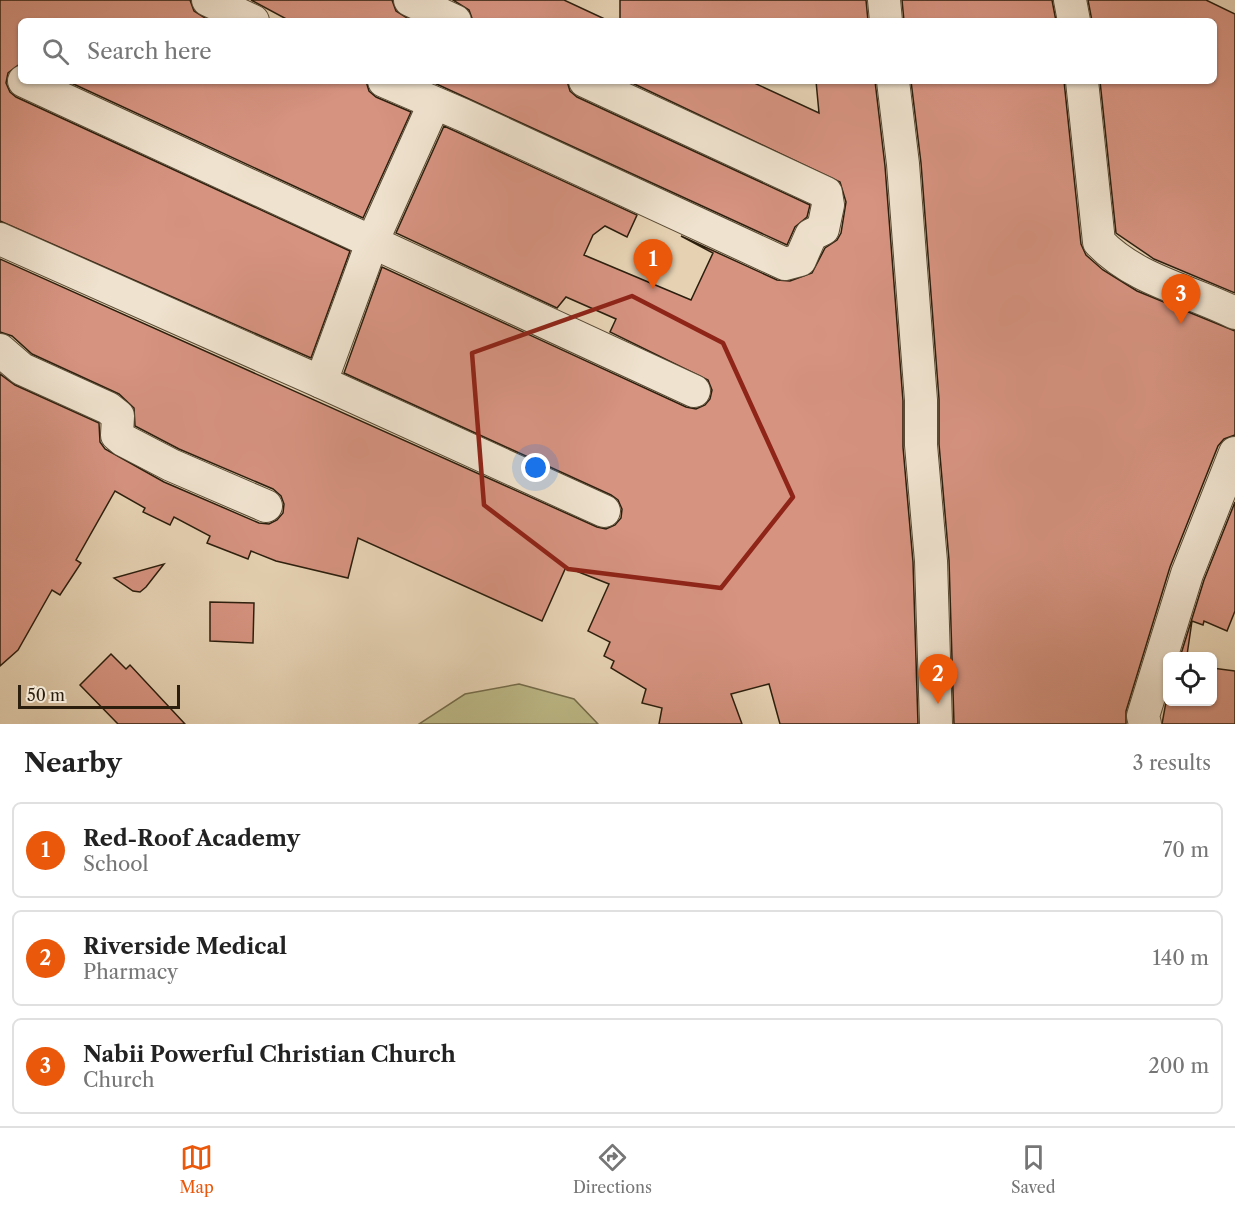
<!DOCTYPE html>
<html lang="en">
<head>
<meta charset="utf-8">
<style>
	:root { --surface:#fff; --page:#f2f2f2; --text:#222; --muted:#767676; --line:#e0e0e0; --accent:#ea580c }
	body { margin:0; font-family:"Libre Caslon Text",serif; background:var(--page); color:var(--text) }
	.controls { position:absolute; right:18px; bottom:18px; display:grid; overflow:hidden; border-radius:9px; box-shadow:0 2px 4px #0004 }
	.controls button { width:54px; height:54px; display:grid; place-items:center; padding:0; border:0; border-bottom:2px solid var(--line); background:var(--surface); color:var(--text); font:30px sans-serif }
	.scale { position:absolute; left:18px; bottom:15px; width:162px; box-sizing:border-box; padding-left:6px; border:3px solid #2b1e0d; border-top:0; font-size:16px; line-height:21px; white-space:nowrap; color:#2b1e0d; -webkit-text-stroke:4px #efe2ce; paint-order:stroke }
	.you { position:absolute; left:536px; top:468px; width:21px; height:21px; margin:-15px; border:4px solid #fff; border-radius:50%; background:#1a73e8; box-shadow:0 0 0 9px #1a73e833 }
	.badge { display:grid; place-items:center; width:39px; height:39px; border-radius:50%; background:var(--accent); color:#fff; font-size:20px; font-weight:700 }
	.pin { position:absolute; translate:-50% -50px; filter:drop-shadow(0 2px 3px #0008) }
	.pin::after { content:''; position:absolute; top:32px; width:21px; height:18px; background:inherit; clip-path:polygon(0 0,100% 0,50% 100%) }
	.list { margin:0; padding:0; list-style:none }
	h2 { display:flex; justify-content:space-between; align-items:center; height:78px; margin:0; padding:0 24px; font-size:26px }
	h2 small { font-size:20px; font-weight:400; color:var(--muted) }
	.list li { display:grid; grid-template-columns:39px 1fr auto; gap:18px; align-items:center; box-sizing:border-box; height:96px; margin:0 12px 12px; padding:0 12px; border:2px solid var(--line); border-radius:9px }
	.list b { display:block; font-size:22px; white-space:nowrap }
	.list p { margin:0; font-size:20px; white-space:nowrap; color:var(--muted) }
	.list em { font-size:20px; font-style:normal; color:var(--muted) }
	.icon { flex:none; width:33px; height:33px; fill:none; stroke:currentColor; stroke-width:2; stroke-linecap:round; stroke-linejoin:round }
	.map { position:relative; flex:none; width:1235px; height:724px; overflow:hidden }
	.search { position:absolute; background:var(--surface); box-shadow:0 2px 4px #0004; left:18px; right:18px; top:18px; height:66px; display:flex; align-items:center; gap:15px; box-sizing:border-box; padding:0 21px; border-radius:9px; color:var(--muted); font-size:22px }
	.sheet { height:402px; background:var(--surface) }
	nav { display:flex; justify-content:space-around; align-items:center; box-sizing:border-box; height:84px; border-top:2px solid var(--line); background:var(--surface); font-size:16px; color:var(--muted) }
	nav a { display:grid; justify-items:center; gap:3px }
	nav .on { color:var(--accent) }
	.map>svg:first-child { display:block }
	.green { fill:#bdba88; stroke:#746c4a; stroke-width:1.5 }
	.building { fill:#d69380; stroke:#2b1e0d; stroke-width:1.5 }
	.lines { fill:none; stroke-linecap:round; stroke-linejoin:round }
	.minor-casing { stroke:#5a4b36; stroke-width:34 }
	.minor { stroke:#efe2ce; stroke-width:32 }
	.marked { fill:none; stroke:#8f2418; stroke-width:4.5; stroke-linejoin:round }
</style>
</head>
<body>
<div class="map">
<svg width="1235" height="724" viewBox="0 0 1235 724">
	<rect width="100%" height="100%" fill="#e6d2b3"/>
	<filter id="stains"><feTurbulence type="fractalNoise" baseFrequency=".00333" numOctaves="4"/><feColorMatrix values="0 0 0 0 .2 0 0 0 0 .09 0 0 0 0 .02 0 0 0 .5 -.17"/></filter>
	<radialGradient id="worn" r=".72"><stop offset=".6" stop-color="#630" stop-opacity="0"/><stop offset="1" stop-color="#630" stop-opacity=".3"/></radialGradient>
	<!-- green -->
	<polygon class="green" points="519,684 574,699 598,724 419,724 465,694"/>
	<!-- building -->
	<g class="building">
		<polygon points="0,0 190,0 194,11 210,21 21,21 21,63 8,73 6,83 10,92 16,97 350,251 311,358 0,221"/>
		<polygon points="251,0 392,0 396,11 412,21 290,21"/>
		<polygon points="453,0 564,0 609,21 473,21 469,10"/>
		<polygon points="620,0 866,0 868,21 620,21"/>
		<polygon points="902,0 1052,0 1056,21 904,21"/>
		<polygon points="1088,0 1206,0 1235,14 1235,293 1154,259 1116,233 1100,81 1214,81 1214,21 1092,21"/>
		<polygon points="67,81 366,81 369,91 376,97 411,112 363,218"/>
		<polygon points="430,81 567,81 570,91 577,97 810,205 807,217 795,227 787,245"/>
		<polygon points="628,81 750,81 819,113 816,81 875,81 885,166 903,401 903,447 913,562 918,724 780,724 769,684 731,694 742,724 659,724 662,708 642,703 646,689 611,668 614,661 604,656 610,642 588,631 609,584 566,567 542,621 358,538 348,578 276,561 251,551 248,559 207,543 210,536 174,517 170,525 143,512 145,508 115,491 76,560 81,563 60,595 52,590 18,650 0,666 0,374 15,385 99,423 100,442 105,449 164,482 259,523 269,524 277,520 283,513 284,504 281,496 273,489 179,449 135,426 134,408 119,394 32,354 12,336 0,332 0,259 597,527 606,529 615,525 621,518 622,509 618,500 611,495 344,373 382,267 686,407 696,409 705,405 710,399 712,390 708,380 610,332 616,319 566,297 557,308 396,233 444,126 637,215 627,237 605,226 593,235 584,255 691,300 713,253 681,236 777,280 790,281 812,273 825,248 837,240 841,233 846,202 840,182"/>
		<polygon points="911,81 1064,81 1081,244 1086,255 1103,270 1137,291 1235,331 1235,435 1224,439 1218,446 1170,567 1126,711 1126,724 954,724 949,560 939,444 939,399 921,163"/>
		<polygon points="1235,502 1235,611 1227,631 1204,621 1203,625 1192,621 1187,655 1181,654 1204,580"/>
		<polygon points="164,564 146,587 140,592 133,591 114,578"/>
		<polygon points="210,602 254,603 253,643 210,641"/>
		<polygon points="111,654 126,669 130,665 185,724 118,724 80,685"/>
		<polygon points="1212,668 1235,671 1235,724 1162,724 1166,702 1212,702"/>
	</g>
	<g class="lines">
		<!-- minor casing -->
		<g class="minor-casing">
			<g id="minor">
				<polyline points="208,0 253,21"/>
				<polyline points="410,0 455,21"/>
				<polyline points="884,0 886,21"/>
				<polyline points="1070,0 1074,21"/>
				<polyline points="24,81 694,391"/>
				<polyline points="384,81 463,115 785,264 800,260 811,235 823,229 828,205 826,193 585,81"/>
				<polyline points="893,81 903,164 921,400 921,445 931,561 936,724"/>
				<path d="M1082,81L1099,242C1135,280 1189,290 1235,313"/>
				<polyline points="0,239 321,382 373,240 434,104"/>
				<polyline points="0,350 22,369 108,408 118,416 117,435 123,440 171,465 266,506"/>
				<polyline points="321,382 604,511"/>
				<polyline points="1145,724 1143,716 1187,574 1235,453"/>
			</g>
		</g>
		<!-- minor -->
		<use href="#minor" class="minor"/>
	</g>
	<!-- marked area -->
	<path class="marked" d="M632,296L723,343L793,497L721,588L568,569L484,505L472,353Z"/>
	<rect width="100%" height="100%" filter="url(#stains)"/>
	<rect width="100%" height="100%" fill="url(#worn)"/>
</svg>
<div class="controls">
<button><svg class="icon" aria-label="locate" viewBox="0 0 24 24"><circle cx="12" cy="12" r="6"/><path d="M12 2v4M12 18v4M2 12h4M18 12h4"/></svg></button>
</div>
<div class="scale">50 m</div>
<div class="you"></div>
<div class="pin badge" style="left:653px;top:289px">1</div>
<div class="pin badge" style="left:938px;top:704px">2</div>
<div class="pin badge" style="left:1181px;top:324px">3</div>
<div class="search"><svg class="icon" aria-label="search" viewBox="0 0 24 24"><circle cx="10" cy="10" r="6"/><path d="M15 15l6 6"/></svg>Search here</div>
</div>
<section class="sheet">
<h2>Nearby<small>3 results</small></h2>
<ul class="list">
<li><span class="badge">1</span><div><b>Red-Roof Academy</b><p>School</p></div><em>70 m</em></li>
<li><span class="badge">2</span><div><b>Riverside Medical</b><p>Pharmacy</p></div><em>140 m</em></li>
<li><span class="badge">3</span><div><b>Nabii Powerful Christian Church</b><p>Church</p></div><em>200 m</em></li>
</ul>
</section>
<nav>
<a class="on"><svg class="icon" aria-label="map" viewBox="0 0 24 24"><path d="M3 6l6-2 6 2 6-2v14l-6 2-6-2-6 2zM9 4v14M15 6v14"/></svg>Map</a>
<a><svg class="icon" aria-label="directions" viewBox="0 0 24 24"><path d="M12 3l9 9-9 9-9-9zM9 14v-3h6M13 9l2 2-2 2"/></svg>Directions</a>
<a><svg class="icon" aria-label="saved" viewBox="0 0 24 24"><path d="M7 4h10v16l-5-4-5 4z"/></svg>Saved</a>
</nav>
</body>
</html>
